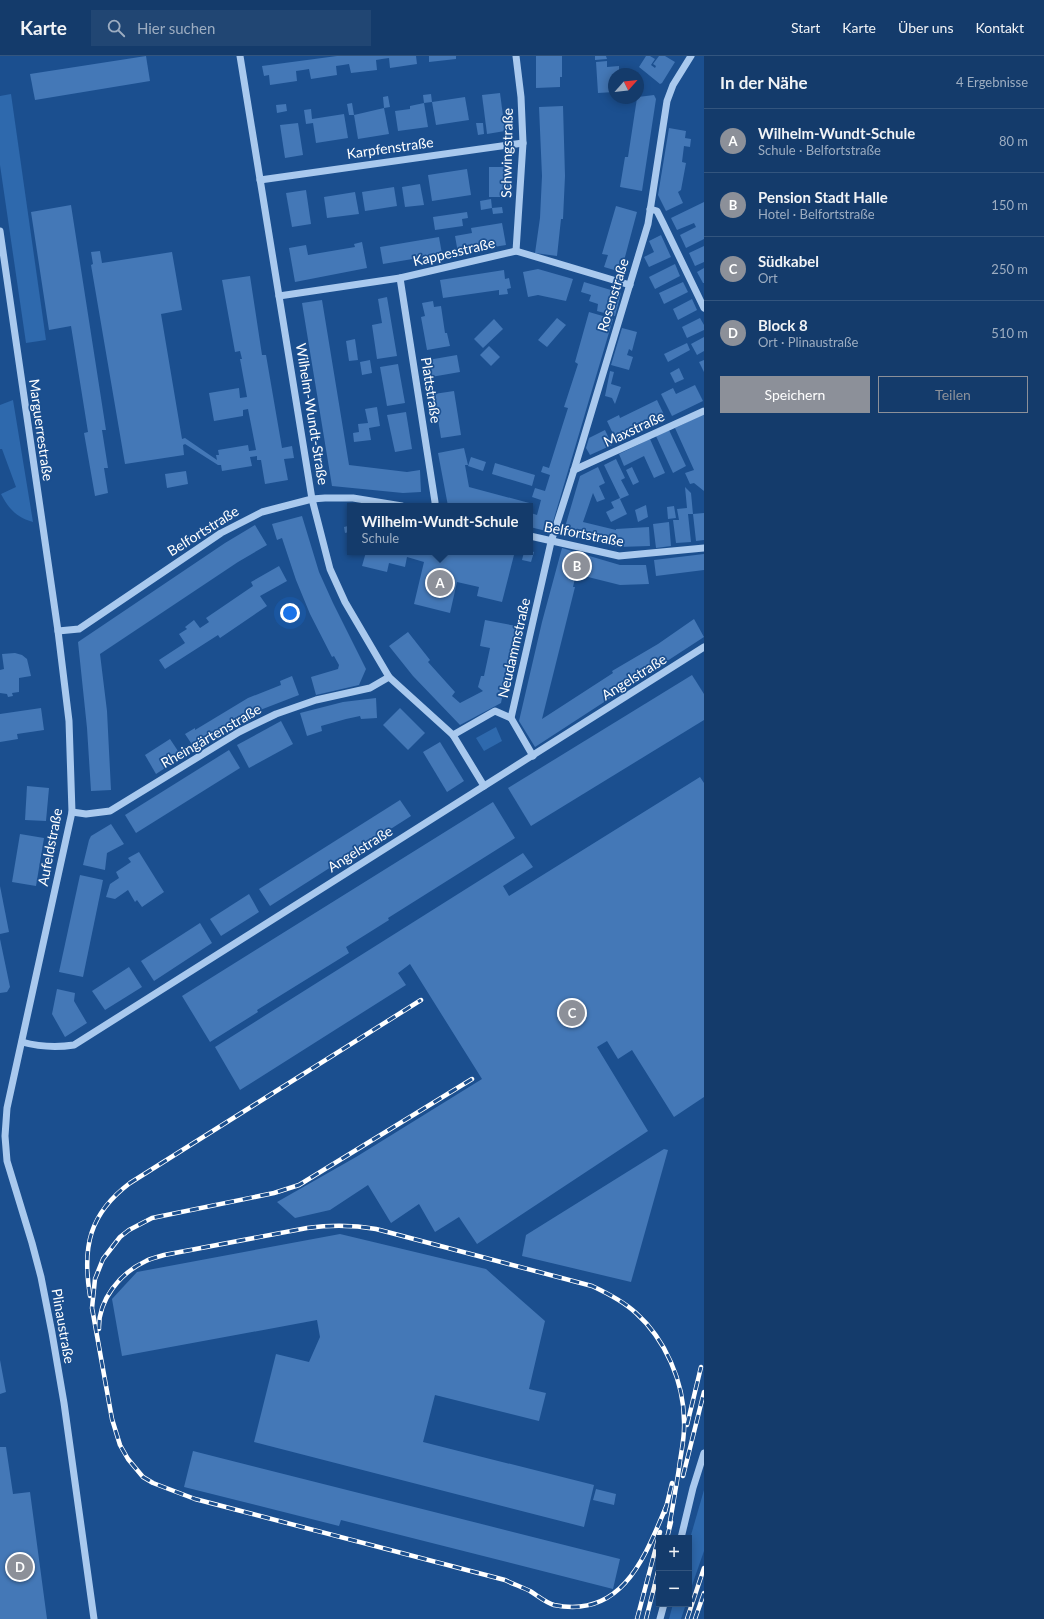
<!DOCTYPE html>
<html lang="de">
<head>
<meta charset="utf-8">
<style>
	:root { --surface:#143b6b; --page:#214673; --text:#f1f3f6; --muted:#9dadc1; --line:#33557e; --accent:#8c9099 }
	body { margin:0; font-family:Lato,sans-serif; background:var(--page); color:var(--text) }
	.controls { position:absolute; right:12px; bottom:12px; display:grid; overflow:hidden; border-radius:0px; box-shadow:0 2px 10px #0003 }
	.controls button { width:36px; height:36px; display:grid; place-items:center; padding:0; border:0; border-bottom:1px solid var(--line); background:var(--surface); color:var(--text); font:20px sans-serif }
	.compass { position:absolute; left:608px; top:12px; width:36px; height:36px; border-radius:50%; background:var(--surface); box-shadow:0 2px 10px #0003; rotate:63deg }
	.you { position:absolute; left:290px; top:557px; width:14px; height:14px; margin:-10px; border:3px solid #fff; border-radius:50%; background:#1a73e8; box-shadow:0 0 0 6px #1a73e833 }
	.badge { display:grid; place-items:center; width:26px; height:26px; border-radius:50%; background:var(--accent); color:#fff; font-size:13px; font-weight:700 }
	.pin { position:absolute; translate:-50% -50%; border:2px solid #fff; box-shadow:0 1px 4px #0006 }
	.popup { position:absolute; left:347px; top:447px; width:186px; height:52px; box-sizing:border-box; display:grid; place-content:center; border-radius:0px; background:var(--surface); filter:drop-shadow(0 1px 3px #0005); font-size:13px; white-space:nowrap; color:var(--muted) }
	.popup b { font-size:15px; color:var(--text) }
	.popup::after { content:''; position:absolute; left:50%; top:100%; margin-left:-8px; border:8px solid transparent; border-top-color:var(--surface) }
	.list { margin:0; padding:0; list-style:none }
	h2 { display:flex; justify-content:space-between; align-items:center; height:52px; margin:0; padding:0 16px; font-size:17px }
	h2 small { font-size:13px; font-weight:400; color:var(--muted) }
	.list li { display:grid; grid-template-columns:26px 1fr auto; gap:12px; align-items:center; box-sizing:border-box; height:64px; padding:0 16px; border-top:1px solid var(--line) }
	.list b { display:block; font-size:15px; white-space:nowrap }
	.list p { margin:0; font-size:13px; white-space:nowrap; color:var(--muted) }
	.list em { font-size:13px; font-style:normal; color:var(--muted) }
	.actions { display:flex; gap:8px; padding:12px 16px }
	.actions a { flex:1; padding:9px 0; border:1px solid var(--accent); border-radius:0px; text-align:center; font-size:14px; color:var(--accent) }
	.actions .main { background:var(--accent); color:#fff }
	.icon { flex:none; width:22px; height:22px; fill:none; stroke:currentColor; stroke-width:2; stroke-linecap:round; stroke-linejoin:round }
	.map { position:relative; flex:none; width:704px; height:1563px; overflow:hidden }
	header { display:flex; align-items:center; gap:24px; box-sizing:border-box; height:56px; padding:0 20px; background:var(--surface); border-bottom:1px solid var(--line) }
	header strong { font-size:19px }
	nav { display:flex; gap:22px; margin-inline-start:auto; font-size:14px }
	.search { width:280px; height:36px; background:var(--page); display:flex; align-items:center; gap:10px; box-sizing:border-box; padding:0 14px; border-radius:0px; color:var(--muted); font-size:15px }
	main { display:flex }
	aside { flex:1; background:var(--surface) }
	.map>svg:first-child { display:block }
	.green { fill:#2e69ad }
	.building { fill:#4478b7 }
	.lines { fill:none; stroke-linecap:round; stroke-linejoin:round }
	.minor { stroke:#a9c9ee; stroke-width:7 }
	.rail-casing { stroke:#fff; stroke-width:4.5 }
	.rail { stroke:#1b4f8f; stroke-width:3; stroke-dasharray:9; stroke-linecap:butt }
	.labels { text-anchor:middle; stroke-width:3.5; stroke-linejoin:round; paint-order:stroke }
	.street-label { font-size:14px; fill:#fff; stroke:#1b4f8f }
</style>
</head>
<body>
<header>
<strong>Karte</strong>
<div class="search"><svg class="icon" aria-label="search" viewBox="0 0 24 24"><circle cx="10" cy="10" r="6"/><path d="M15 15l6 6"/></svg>Hier suchen</div>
<nav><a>Start</a><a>Karte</a><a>Über uns</a><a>Kontakt</a></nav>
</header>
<main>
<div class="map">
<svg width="704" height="1563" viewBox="0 0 704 1563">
	<rect width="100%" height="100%" fill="#1b4f8f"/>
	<!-- green -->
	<g class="green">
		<polygon points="11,38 46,284 26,287 0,109 0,40"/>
		<path d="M13,344L33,466C16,461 9,453 1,438L16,431L2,393H0V349Z"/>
		<polygon points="496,671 502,685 484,695 476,682"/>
		<polygon points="704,1434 704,1495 689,1538 689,1486"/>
		<polygon points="673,1548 686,1548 681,1563 669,1563"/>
	</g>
	<!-- building -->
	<g class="building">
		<polygon points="146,0 150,25 35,44 30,18"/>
		<polygon points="337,0 416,0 417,8 390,12 389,2 382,3 376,4 377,14 351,17 349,8 343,9 336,10 337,19 311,23 309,13 303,14 296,15 297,25 270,29 269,19 264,20 262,10"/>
		<polygon points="429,0 456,0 456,3 429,6"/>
		<polygon points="536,0 562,0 562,21 560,21 560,31 536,32"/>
		<polygon points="595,0 606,0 607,3 595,4"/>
		<polygon points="646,0 650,0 655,3 651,9 655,12 656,10 653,8 659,0 665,0 675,6 662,27 660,28 639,11"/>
		<polygon points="607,5 607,11 619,10 619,18 614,18 614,36 598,37 596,6"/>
		<polygon points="500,37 505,75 487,78 482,39"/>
		<polygon points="431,38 432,46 424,47 423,39"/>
		<polygon points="654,39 656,43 642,135 620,131 625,101 628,101 637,42 638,41"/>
		<polygon points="388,40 390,51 384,52 383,41"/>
		<polygon points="465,41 469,64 436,69 432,46"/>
		<polygon points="352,47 354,59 349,59 347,48"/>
		<polygon points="424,47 428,71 398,75 395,55 410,53 410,50"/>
		<polygon points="286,48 287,55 277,57 276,49"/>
		<polygon points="563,50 565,120 563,163 561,163 557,200 535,197 540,162 542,120 539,51"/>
		<polygon points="384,52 389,78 358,83 354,59"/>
		<polygon points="311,53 312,63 344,58 348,82 316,87 313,67 306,68 304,54"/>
		<polygon points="298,67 303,99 285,102 280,69"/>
		<polygon points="476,67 483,67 484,78 478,79"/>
		<polygon points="669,72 686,75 685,82 691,83 690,91 684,90 682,106 686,107 681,134 678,136 683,147 666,155 658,139"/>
		<rect x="489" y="111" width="22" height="30"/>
		<polygon points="467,113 471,139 432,145 428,119"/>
		<polygon points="420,128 424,149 405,151 402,131"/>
		<polygon points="394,131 397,150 365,155 362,136"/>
		<polygon points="306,134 311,168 292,171 286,137"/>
		<polygon points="355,136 359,158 327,162 324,141"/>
		<polygon points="491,143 492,152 481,154 480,145"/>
		<polygon points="704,146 704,183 686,192 680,179 696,171 694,167 677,174 671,162"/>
		<polygon points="71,149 106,374 102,374 108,412 104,412 108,437 95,440 84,377 88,376 71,270 49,274 31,156"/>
		<polygon points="616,150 637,156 621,216 604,211 608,199 602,198"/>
		<polygon points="502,151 503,157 493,158 492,152"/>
		<polygon points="467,156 468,162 462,163 463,170 435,174 433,161"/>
		<polygon points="502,167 506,189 458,197 455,180 472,177 471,172"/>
		<polygon points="661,179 671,201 649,211 644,201 654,196 649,185"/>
		<polygon points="439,181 442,198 383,208 380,191"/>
		<polygon points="362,186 367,212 295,226 289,192 306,189 308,199 355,191 354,188"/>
		<polygon points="704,190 704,206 695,210 689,197"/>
		<polygon points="100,195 102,207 172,196 182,254 161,258 182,383 185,382 217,404 216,399 219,399 218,394 248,389 249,395 256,394 248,353 243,354 243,360 214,365 209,337 239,332 240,342 247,341 240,303 242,303 240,295 235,296 222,224 250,220 262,299 266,299 282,392 292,390 294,402 284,403 288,424 265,428 261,404 257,404 257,400 250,401 252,410 222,415 221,409 218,409 185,388 183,389 184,399 125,408 91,209 93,208 91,196"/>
		<polygon points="675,208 680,220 655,233 649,221"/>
		<polygon points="704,212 704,227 703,227 697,216"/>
		<polygon points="538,213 573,223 566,245 538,239 528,241 523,216"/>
		<polygon points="504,214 505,223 509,222 511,232 507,233 508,238 499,239 499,234 443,242 440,224"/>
		<polygon points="584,226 621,237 615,260 597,255 598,248 589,245 591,239 581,236"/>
		<polygon points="683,226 688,236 664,248 659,237"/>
		<polygon points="387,241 397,300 377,303 372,269 382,267 378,243"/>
		<polygon points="692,243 697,254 678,264 673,253"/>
		<polygon points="322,244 349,409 407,416 420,414 421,436 403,437 332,430 302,247"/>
		<polygon points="433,245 434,251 441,250 445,277 447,277 450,290 427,294 421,261 425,260 422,247"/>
		<polygon points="589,256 613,263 550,476 530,471 530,450 448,450 438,397 464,392 468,409 465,409 469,431 533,448 531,457 537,459 541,444 532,441 535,432 545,435 550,419 541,416 543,410 549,412 561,374 568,352 564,351 578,308 575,306"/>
		<polygon points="557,262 566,269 547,291 538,284"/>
		<polygon points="700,262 704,269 704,274 687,282 682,271"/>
		<polygon points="494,263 503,273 483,292 474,283"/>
		<polygon points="622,272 637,276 632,295 629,293 627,299 633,301 629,314 611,309"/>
		<polygon points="704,281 704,295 697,299 691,288"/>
		<polygon points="355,283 358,304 349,305 346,285"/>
		<polygon points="687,287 690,294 668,306 664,298"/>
		<polygon points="489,290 500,301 491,310 480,299"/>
		<polygon points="457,299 460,316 431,321 428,304"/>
		<polygon points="370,304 372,317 362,319 360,306"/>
		<polygon points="704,304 704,316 699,306"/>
		<polygon points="398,308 405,347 387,350 380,311"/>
		<polygon points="679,312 684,323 675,327 670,317"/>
		<polygon points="610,315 614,316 611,328 621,331 615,348 612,342 605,340"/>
		<polygon points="695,329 703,345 672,360 661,338 673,332 676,338"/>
		<polygon points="454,335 461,379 441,382 434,338"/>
		<polygon points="657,344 666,363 617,386 607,365 619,359 620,362"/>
		<polygon points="377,351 380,370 369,372 371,384 354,386 353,377 359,376 358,368 368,367 365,353"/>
		<polygon points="406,356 412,393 395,396 387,359"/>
		<polygon points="704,358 704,435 694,427 690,428 685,417 694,414 675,372"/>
		<polygon points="605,374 612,389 590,399 586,392 589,382"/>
		<polygon points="669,374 686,410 673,417 656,380"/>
		<polygon points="650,383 665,417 654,422 644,400 624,410 619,398"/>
		<polygon points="471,401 486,406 483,415 468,410"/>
		<polygon points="616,403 625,422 621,424 629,439 620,443 627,458 611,466 606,456 614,452 611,446 620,442 604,409"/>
		<polygon points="495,407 535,419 532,430 492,418"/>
		<polygon points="598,411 605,427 599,430 605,443 597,446 593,437 583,466 616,474 616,473 649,471 650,490 618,491 563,478 580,420"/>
		<polygon points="632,411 639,426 633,429 626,414"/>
		<polygon points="186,415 188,428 167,432 165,418"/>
		<polygon points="685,431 691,437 693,458 704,457 704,484 696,485 693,458 688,458 691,486 676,487 673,464 679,464 677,453 687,452"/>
		<polygon points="646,449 648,461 638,466 635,454"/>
		<polygon points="674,450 676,462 668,463 667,451"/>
		<polygon points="302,460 319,516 333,547 366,613 359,629 316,639 311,621 338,613 339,609 334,600 332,601 310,558 296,524 282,482 277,484 272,468"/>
		<polygon points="669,466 671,490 656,492 653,468"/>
		<polygon points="255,469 267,489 238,506 100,598 107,655 111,734 91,735 87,672 78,586 225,487"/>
		<polygon points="348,470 349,476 345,477 344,471"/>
		<polygon points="562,492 620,509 646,509 649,528 620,529 576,518 573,531 575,531 542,663 613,617 612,615 658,588 694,563 704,581 535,691 519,665 542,566"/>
		<polygon points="530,495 534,496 531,506 522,504 524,496 530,496"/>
		<polygon points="366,496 500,496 514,499 502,546 477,540 479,531 457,526 450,557 414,548 424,506 407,501 405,511 389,507 387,516 362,510"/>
		<polygon points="704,498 704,514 656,520 654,504"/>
		<polygon points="279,510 287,525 260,540 267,550 220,582 218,579 165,613 159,604 185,587 179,578 187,573 185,571 194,564 200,572 209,566 206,562 253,530 251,526"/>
		<polygon points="485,564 516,570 501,647 460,669 413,620 389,590 408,576 430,604 428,606 455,636 452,640 460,647 483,635 478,631 481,620 484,620 490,592 480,590"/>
		<polygon points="15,597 22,599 27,603 31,620 19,622 19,636 12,637 13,640 8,641 7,638 0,637 0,614 4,613 2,598"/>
		<polygon points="692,619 704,638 704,664 531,770 508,732"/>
		<polygon points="292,620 299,639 255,656 233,668 195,693 185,678 195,672 195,674 248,642 281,629 280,625"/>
		<polygon points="376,642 377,662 361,663 360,660 346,663 321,670 322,675 307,680 300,657 343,646"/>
		<polygon points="41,652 44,674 17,678 18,683 0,686 0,658"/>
		<polygon points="400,652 425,677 408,694 383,669"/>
		<polygon points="281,665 293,688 249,712 237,689"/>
		<polygon points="170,683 182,701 156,718 145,699"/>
		<polygon points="440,686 464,725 447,736 423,696"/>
		<polygon points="229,694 240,712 136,777 125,759"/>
		<polygon points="700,721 704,727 704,1041 674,1061 632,994 618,1003 607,985 597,991 648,1075 477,1188 459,1161 435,1176 419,1148 391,1167 368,1129 330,1154 295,1162 277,1146 356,1101 482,1023 410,908 398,917 406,929 240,1034 215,991 523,797 533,811 503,830 509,840"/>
		<polygon points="27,730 49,732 46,765 25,764"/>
		<polygon points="400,744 411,760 270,850 259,833"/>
		<polygon points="493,746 515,782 388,862 389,864 346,891 349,897 257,954 258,956 210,986 182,940"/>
		<polygon points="111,768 124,788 107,797 105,814 83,809 89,784 91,780"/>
		<polygon points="20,778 44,782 36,830 12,826"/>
		<polygon points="139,796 164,836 142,851 137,844 135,846 128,834 115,843 106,841 110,828 119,822 116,816 131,806 128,802"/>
		<polygon points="80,819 103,824 83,921 59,916"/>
		<polygon points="0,830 9,876 0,878"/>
		<polygon points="249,838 259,856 221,880 210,863"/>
		<polygon points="200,867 212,887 154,925 141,905"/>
		<polygon points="0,883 10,931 7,936 0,937"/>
		<polygon points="129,911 142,931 105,954 92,935"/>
		<polygon points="57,933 75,937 74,945 87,967 65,981 52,958"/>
		<polygon points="664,1093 668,1094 631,1226 522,1200 526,1179"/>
		<polygon points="340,1178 486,1213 545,1265 529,1333 546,1337 539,1365 435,1339 423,1386 594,1429 584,1471 254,1386 276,1298 309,1306 320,1281 317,1264 122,1300 112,1243 137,1216"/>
		<polygon points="0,1304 6,1336 0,1338"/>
		<polygon points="0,1391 6,1391 13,1438 30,1436 47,1563 0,1563"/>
		<polygon points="193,1395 620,1503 613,1533 341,1464 339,1470 184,1431"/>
		<polygon points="596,1433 616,1438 614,1449 593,1444"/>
	</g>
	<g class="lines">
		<!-- minor -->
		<g class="minor">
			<polyline points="240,0 312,443 330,513 345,546 389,621 453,679 484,730"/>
			<polyline points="516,0 521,41 523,87 516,195"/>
			<polyline points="260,124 523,87"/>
			<polyline points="650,153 657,155 663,167 704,252"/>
			<polyline points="0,175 58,575 69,665 72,756 7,1052 5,1080 7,1105 32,1187 41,1221 52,1277 64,1347 94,1563"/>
			<polyline points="400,222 435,446 435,450"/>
			<polyline points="279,240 400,222 516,195 630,229"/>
			<polyline points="574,414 704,355"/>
			<polyline points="530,480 619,500 704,492"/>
			<polyline points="58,575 79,573 221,477 262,456 312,443 325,442 353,442 402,450"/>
			<polyline points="453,679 495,655 511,662"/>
			<polyline points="533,700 511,662 551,486 574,414 648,168 667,45 673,29 691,0"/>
			<polyline points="72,756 86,758 110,755 239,676 276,658 316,644 370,632 389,621"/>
			<path d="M22,986C40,991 55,992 74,989L704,591"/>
			<polyline points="681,1482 693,1432 704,1397"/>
			<polyline points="660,1563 664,1548"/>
		</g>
		<!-- rail casing -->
		<g class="rail-casing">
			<g id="rail">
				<path d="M472,1023L299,1129L274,1137L152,1162L129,1174L120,1181L103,1203L95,1223L92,1252L112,1363L120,1389L128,1403L143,1421L153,1427L195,1443L505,1524C513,1528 522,1531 530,1535C538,1540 545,1546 554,1549C623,1563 645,1500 666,1451"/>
				<path d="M90,1240C82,1191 89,1158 130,1127L421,944"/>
				<path d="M99,1273C98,1244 120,1217 146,1205C152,1202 158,1201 164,1199L307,1172C330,1169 353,1169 376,1173L592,1230C607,1237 623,1245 636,1257C665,1283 684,1326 684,1365C685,1378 682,1392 680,1405C677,1427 673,1449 669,1471"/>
				<polyline points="687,1369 701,1311"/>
				<polyline points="683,1420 704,1336"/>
				<polyline points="665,1456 672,1427"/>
				<polyline points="667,1482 671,1466"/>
				<polyline points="637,1563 660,1476"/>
				<polyline points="646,1563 659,1512"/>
				<polyline points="687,1563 704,1512"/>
				<polyline points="695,1563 704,1537"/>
			</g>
		</g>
		<!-- rail -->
		<use href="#rail" class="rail"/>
	</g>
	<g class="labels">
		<!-- street labels -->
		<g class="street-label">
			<text transform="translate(390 92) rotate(-8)" y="5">Karpfenstraße</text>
			<text transform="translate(507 97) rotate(-89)" y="5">Schwingstraße</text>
			<text transform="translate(454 196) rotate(-13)" y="5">Kappesstraße</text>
			<text transform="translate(613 239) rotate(-73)" y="5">Rosenstraße</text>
			<text transform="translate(431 334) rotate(81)" y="5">Plattstraße</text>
			<text transform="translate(312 358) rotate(81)" y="5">Wilhelm-Wundt-Straße</text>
			<text transform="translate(634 373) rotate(-25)" y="5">Maxstraße</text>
			<text transform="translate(41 374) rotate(82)" y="5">Marguerrestraße</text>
			<text transform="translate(203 475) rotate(-32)" y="5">Belfortstraße</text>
			<text transform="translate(584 478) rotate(11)" y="5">Belfortstraße</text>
			<text transform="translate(514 592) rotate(-77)" y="5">Neudammstraße</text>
			<text transform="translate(634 621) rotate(-32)" y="5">Angelstraße</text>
			<text transform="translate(211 680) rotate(-30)" y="5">Rheingärtenstraße</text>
			<text transform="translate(50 791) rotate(-79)" y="5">Aufeldstraße</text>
			<text transform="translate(360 793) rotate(-32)" y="5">Angelstraße</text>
			<text transform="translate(63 1270) rotate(80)" y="5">Plinaustraße</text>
		</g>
	</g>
</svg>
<div class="controls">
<button>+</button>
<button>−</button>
</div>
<svg class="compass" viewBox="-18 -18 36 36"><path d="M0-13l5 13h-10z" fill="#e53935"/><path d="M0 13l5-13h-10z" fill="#9dadc1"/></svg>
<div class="you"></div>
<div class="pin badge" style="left:440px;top:527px">A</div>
<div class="popup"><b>Wilhelm-Wundt-Schule</b>Schule</div>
<div class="pin badge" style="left:577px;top:510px">B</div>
<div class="pin badge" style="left:572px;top:957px">C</div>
<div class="pin badge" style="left:20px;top:1511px">D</div>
</div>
<aside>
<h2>In der Nähe<small>4 Ergebnisse</small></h2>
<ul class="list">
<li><span class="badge">A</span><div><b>Wilhelm-Wundt-Schule</b><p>Schule · Belfortstraße</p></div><em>80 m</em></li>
<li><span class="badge">B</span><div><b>Pension Stadt Halle</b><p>Hotel · Belfortstraße</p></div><em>150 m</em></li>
<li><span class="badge">C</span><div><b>Südkabel</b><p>Ort</p></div><em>250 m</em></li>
<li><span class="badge">D</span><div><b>Block 8</b><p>Ort · Plinaustraße</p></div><em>510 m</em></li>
</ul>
<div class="actions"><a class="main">Speichern</a><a>Teilen</a></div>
</aside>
</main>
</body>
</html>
